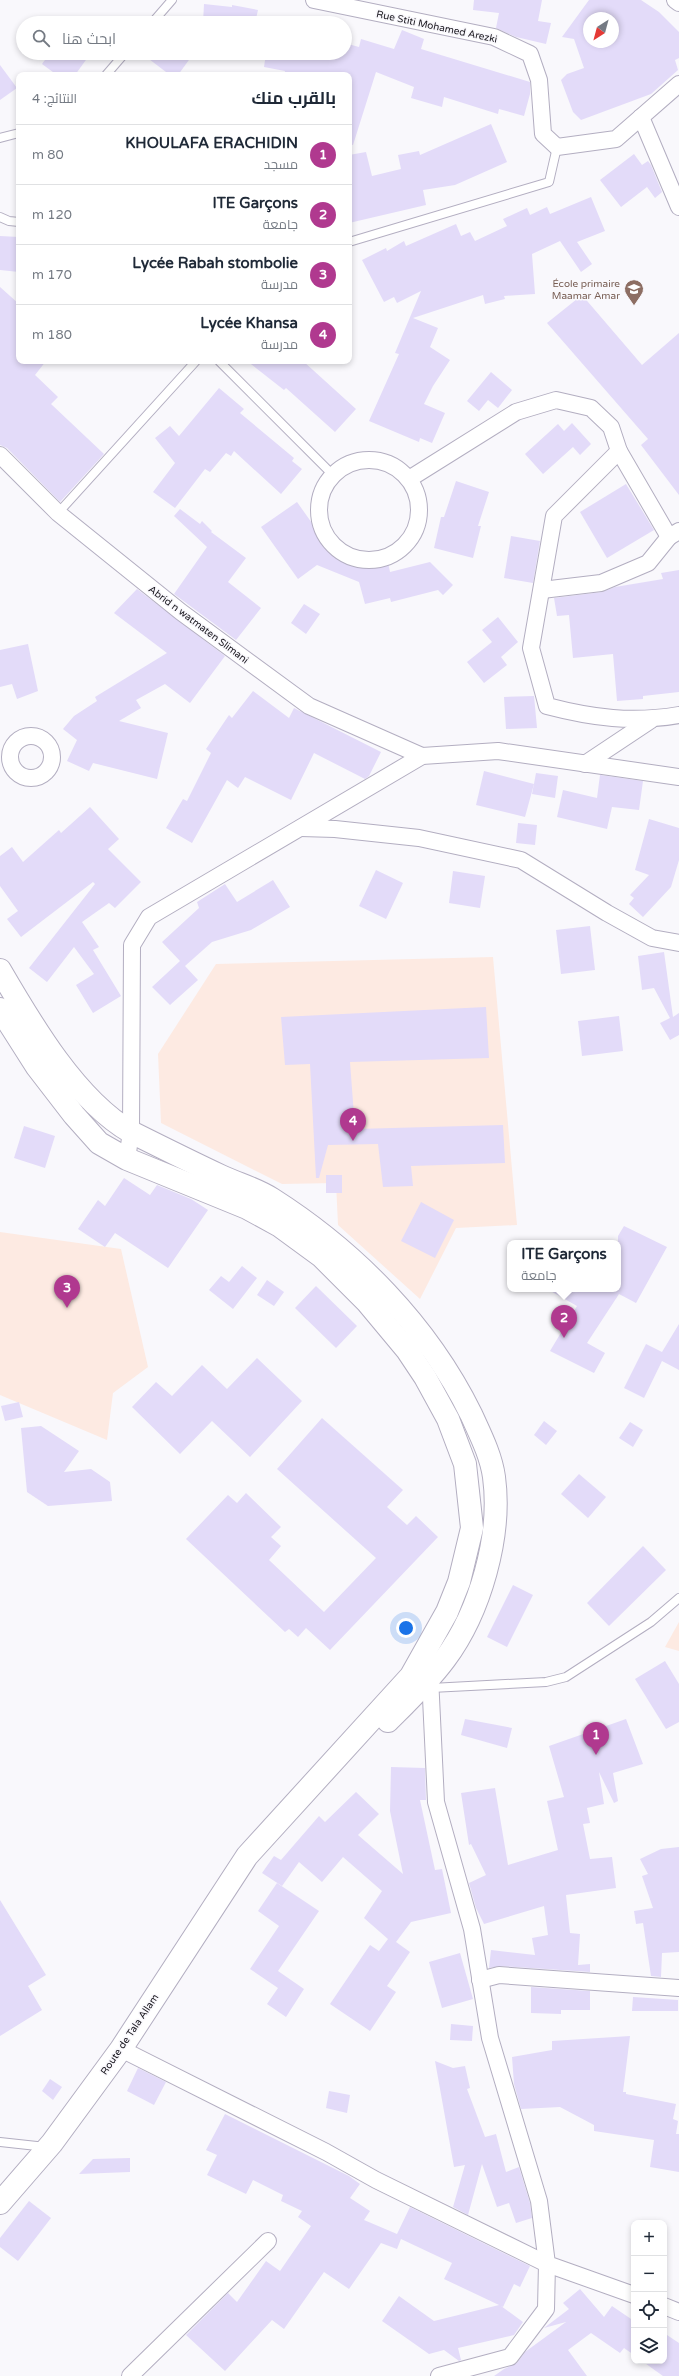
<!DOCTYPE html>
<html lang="ar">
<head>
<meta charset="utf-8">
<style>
	:root { --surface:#fff; --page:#f2f2f3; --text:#1f2937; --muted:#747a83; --line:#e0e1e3; --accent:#b0398f }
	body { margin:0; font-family:"Varela Round",Cairo,sans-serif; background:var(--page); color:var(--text); direction:rtl }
	.controls { position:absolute; right:12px; bottom:12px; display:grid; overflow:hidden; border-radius:8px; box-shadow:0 2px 6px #0003 }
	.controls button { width:36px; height:36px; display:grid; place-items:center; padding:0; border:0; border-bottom:1px solid var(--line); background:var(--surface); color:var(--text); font:20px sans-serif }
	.compass { position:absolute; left:583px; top:12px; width:36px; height:36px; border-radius:50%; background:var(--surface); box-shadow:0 2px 6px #0003; rotate:216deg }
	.you { position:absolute; left:406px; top:1628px; width:14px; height:14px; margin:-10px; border:3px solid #fff; border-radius:50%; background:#1a73e8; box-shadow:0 0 0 6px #1a73e833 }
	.badge { display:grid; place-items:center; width:26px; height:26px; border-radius:50%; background:var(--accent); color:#fff; font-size:13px; font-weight:700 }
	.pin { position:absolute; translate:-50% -33px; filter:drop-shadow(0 1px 2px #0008) }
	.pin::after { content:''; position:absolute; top:21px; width:14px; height:12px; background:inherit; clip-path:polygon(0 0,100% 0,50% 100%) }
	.popup { position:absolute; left:507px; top:1240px; width:114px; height:52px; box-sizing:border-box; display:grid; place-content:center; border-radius:8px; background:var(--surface); filter:drop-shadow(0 1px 3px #0005); font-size:13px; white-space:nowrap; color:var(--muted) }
	.popup b { font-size:15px; color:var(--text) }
	.popup::after { content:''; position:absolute; left:50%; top:100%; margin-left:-8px; border:8px solid transparent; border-top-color:var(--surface) }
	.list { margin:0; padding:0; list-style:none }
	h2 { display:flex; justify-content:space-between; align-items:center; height:52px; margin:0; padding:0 16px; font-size:17px }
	h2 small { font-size:13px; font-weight:400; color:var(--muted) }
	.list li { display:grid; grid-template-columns:26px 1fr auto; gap:12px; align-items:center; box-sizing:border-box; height:60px; padding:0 16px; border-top:1px solid var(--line) }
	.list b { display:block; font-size:15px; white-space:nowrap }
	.list p { margin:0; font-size:13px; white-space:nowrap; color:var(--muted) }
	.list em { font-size:13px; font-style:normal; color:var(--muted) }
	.icon { flex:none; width:22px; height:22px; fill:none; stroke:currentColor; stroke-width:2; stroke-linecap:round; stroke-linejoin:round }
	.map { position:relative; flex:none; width:679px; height:2376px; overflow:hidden; direction:ltr }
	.search { position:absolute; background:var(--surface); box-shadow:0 2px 6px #0003; left:16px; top:16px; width:336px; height:44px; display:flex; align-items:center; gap:10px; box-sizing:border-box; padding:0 14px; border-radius:22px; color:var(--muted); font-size:15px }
	.panel { position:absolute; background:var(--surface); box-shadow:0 2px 6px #0003; left:16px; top:72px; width:336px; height:292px; border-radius:8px; direction:rtl }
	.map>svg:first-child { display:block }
	.education { fill:#fdeae2 }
	.building { fill:#e3dbf9; fill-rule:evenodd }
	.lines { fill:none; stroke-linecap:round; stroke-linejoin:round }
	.lane-casing { stroke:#b3aec1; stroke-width:10 }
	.street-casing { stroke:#b3aec1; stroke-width:18 }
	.secondary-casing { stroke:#b3aec1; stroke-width:24 }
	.lane { stroke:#fff; stroke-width:8 }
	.street { stroke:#fff; stroke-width:16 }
	.secondary { stroke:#fff; stroke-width:22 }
	.labels { text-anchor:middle; stroke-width:3; stroke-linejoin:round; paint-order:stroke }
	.street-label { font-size:10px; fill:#17151c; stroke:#f9f8fc }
	.education-label { font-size:10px; fill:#785e54; stroke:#f9f8fc; text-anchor:end }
</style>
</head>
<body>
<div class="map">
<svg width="679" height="2376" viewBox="0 0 679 2376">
	<rect width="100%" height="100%" fill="#f9f8fc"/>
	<!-- education -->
	<g class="education">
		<polygon points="493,957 517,1225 456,1228 420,1299 338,1225 336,1183 282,1184 161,1123 158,1054 216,964"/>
		<polygon points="0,1232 121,1249 148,1367 113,1393 107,1440 0,1395"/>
		<polygon points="679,1622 679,1651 665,1647"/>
	</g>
	<!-- building -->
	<g class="building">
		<polygon points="474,0 542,0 538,21 551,23 546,44 516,37 496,28 499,13 473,10"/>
		<path d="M589,0H641L659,12L679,32V58L675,60L678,70L651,94L581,120L573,112L561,80L567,74L584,68L574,39L562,37ZM589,18H613V42H589Z"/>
		<polygon points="204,4 232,7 232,5 258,10 255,23 203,23"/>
		<polygon points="402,30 424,39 421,49 530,82 530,94 524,116 499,109 498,114 444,97 442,107 411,98 414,87 376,72 353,145 349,144 349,75 284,75 285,71 264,67 266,53 345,53 348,44 359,47 361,39 394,49"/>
		<polygon points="50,53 91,53 75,75 57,75 42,64"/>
		<polygon points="141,53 194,53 178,75 170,75"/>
		<polygon points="0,65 17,88 0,100"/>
		<polygon points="491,124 507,162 455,185 423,190 426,205 349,223 349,155 366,152 372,176 401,169 398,155 419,151 420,155"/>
		<polygon points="634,154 642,165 648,161 651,165 662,192 655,198 647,187 621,207 600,180"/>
		<polygon points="591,197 605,231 577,242 592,264 581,272 560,241 532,254 535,294 504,296 505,299 485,304 483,295 413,318 438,328 430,347 450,360 433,386 424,404 445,413 432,443 420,438 419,442 369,421 399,354 395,353 421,291 397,303 394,297 384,302 362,260 386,248 387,251 404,241 406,246 456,224 461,236 470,232 475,241 507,226 503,219 527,208 530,215 547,207 550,214"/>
		<polygon points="0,236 19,237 19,272 0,270"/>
		<polygon points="0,287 19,304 19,361 46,361 35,375 58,397 51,404 104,454 60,502 7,448 0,445"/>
		<polygon points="582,295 642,365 679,333 679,495 641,445 648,439 547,323"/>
		<polygon points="247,361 303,361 356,409 335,432 286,388 284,390"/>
		<polygon points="491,372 512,390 498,408 488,400 479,411 467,401"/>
		<polygon points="219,388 244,409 240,413 294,458 292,461 302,469 281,494 234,451 231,456 226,453 210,472 205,469 175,508 153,492 175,463 155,438 170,426 179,436"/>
		<polygon points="572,423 591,444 580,455 573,447 543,474 525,454 558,424 564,431"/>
		<polygon points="456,481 489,492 478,526 481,526 473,558 434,548 441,517 444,517"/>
		<polygon points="626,484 654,530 607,558 580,512"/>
		<polygon points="297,502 336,557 362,568 388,562 390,572 430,562 453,585 443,595 438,590 391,602 390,598 365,604 359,582 317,565 298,579 261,527"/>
		<polygon points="180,509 200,524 202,521 212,531 211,532 246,558 228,582 261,608 236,640 174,594 207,547 174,516"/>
		<polygon points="511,536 540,541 533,583 504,578"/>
		<polygon points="679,570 679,692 643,696 643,699 617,701 613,654 573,658 569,615 557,616 554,598 602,592 615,587 663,579 661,573"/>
		<polygon points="137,589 225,656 190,703 165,684 136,700 141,708 119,721 168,733 157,779 93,763 89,771 67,761 77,740 63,729 74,716 97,701 95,697 167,653 114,613"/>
		<polygon points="304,604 320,614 306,634 291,623"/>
		<polygon points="498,617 518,642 501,657 507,665 484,683 467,662 492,642 482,630"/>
		<polygon points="28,644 38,691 17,699 12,684 0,687 0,650"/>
		<polygon points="253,691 289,718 294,708 381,752 369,776 365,779 314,753 291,800 245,777 238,788 227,780 192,843 166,828 183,799 187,801 211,753 206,749 229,715 232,718"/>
		<polygon points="534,696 537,728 506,729 504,697"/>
		<polygon points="484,771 534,784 525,817 476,805"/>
		<polygon points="536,773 558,776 555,798 532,794"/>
		<polygon points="600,775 643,781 639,810 612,807 607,829 557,817 563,790 597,798"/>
		<polygon points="90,807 119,839 108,849 141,882 115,908 109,903 82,922 99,947 93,950 121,996 93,1013 76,985 94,974 74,947 47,982 29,968 95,884 93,882 21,937 7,919 18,911 0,886 0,856 12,847 23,862 59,830 61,833"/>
		<polygon points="649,819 679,828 679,860 671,887 643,917 629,904 634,898 630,895 649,875 635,870"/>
		<polygon points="518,823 537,825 535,845 516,843"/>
		<polygon points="376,870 403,883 386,919 359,906"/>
		<polygon points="453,871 485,876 480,908 449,903"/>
		<polygon points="273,880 290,907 251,930 212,942 185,966 198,980 170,1005 152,987 180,961 162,942 199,908 197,902 225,884 237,902"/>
		<polygon points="590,926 595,970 561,974 556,930"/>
		<polygon points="664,952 673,1017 679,1013 679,1035 670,1040 660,1023 670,1018 654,988 642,990 638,956"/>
		<polygon points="486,1007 489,1058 350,1062 355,1129 503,1125 505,1163 411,1166 413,1186 383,1187 378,1144 328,1145 319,1178 316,1178 310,1064 285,1065 281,1017"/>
		<polygon points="619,1016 623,1051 582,1056 578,1021"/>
		<polygon points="24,1126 55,1136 45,1168 14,1158"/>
		<rect x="326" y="1175" width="16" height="18"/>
		<polygon points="124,1178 150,1195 157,1185 191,1199 208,1210 168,1268 115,1233 105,1247 78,1229 98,1200 105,1206"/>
		<polygon points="421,1202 454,1220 435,1258 401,1241"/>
		<polygon points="624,1226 667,1247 636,1303 619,1294 587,1343 605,1353 594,1373 550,1351 577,1306 547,1289 618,1289 618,1236"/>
		<polygon points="242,1266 257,1278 233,1309 209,1290 221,1276 229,1282"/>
		<polygon points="267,1280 284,1292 274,1306 257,1295"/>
		<polygon points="316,1286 357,1326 336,1348 295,1308"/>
		<polygon points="679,1324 679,1370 662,1361 644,1398 624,1388 646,1344 662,1352"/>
		<polygon points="257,1358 302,1401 250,1457 212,1421 180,1454 132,1407 156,1382 172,1396 202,1365 227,1389"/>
		<polygon points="19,1402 23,1417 5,1421 1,1406"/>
		<polygon points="322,1418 403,1490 387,1507 407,1525 416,1516 438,1537 330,1650 306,1628 298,1637 289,1629 285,1632 186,1539 228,1495 237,1503 246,1493 281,1527 271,1537 281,1546 269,1560 324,1612 376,1558 277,1469"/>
		<polygon points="544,1421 557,1431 546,1445 534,1435"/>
		<polygon points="630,1422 643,1430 633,1447 619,1438"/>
		<polygon points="41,1426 79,1451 64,1472 91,1469 110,1482 112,1501 48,1506 27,1492 21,1428"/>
		<polygon points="579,1474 606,1497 588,1518 561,1494"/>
		<polygon points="643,1546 666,1570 609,1626 587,1603"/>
		<polygon points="513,1585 533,1595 507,1647 487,1637"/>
		<polygon points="665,1661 679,1684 679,1722 666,1729 635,1679"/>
		<polygon points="465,1719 512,1728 507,1748 461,1735"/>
		<polygon points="626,1719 643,1764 613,1773 618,1801 614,1803 599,1772 604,1804 587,1808 590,1823 583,1824 590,1859 612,1857 616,1888 566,1895 570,1933 580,1934 578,1965 590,1964 590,1972 500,1966 489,1968 491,1950 535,1955 532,1938 548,1935 544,1906 484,1924 476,1908 469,1883 486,1875 471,1844 469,1845 461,1793 495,1788 508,1865 558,1850 547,1801 564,1797 549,1746"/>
		<polygon points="391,1767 425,1768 426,1800 420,1800 435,1870 442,1869 451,1913 411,1922 396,1942 410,1952 387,1986 396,1992 370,2031 330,2004 370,1945 379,1951 388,1939 364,1918 382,1891 343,1857 322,1882 299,1862 282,1886 262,1873 274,1856 281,1860 319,1816 325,1822 356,1792 379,1814 358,1835 403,1874 390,1811"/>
		<polygon points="679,1847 679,1952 662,1953 661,1977 651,1976 643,1923 636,1924 634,1911 653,1908 642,1876 648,1874 640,1859 661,1849"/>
		<polygon points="277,1883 319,1911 278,1971 304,1989 286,2017 267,2004 278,1988 250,1969 279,1926 258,1911"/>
		<polygon points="0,1900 46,1975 28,1986 42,2010 0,2036"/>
		<polygon points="460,1953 473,1999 442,2008 429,1962"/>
		<polygon points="531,1987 590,1991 590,2010 561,2010 561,2014 531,2013"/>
		<polygon points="633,1997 678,2000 678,2011 632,2011"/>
		<polygon points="451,2024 473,2026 472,2041 450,2040"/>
		<polygon points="630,2036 623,2092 626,2092 626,2094 676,2104 673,2119 678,2121 676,2134 679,2134 679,2172 650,2167 654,2140 594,2131 594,2125 560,2107 521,2109 514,2084 512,2057 552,2050 552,2041"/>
		<polygon points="435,2061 453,2068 465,2066 470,2088 467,2089 485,2137 496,2134 506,2172 519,2167 530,2203 532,2218 516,2223 509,2203 497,2207 482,2164 468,2215 453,2207 465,2165 454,2167"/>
		<polygon points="138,2068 166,2082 154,2105 127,2091"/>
		<polygon points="50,2079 62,2087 53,2100 42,2091"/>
		<polygon points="329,2091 350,2095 347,2113 326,2108"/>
		<polygon points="225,2114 349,2176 360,2184 350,2198 370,2211 364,2220 397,2234 410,2207 530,2266 520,2287 514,2284 503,2307 501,2306 523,2322 514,2335 458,2348 461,2360 459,2361 444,2350 429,2354 382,2321 399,2296 434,2321 499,2305 444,2279 452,2263 401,2239 397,2249 381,2243 349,2289 324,2272 284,2329 272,2320 225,2371 186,2335 228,2293 237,2302 266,2261 280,2271 311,2226 298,2217 302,2211 281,2201 283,2195 253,2180 246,2194 207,2175 217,2155 206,2150"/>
		<polygon points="130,2158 130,2172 79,2174 93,2159"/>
		<polygon points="29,2201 51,2218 18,2261 0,2247 0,2238"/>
		<polygon points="580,2289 604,2317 612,2306 634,2321 634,2355 624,2348 620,2353 591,2333 568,2350 587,2376 494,2376 504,2369 517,2363 525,2352 566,2322 544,2328 569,2309 563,2303"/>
		<polygon points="664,2333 679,2343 679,2376 663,2376 642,2361 664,2361"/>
	</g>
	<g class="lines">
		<!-- lane casing -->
		<g class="lane-casing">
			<g id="lane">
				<polyline points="152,23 172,0"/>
				<polyline points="106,75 125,53"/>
				<polyline points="0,138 19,133"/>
				<polyline points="0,217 9,221 19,222"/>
				<polyline points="349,242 549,182 557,147"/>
				<polyline points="219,361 333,475"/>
				<polyline points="58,513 196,361"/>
				<polyline points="431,1688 546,1682 566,1677 651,1622 679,1598"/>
				<polyline points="0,2142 46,2147"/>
			</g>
		</g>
		<!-- street casing -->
		<g class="street-casing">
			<g id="street">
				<polyline points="314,0 494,37 530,54 539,80 543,134 557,147 616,139 679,84"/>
				<polyline points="675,0 679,3"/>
				<polyline points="641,117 679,207"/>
				<path d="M619,451L554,516L531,648L547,706C593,718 632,723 679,715"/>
				<polyline points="0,455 58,513 181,612 309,706 422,756"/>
				<circle cx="369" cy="510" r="50"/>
				<polyline points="409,479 516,412 556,400 591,408 611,427 619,451 669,537 679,531"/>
				<polyline points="542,590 601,583 648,563 669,537"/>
				<circle cx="31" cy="757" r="21"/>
				<polyline points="585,764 651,720"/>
				<polyline points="301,828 335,829 419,838 521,860 607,913 652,938 679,943"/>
				<polyline points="127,1159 131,1132 132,945 149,917 422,756 498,751 679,777"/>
				<polyline points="427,1673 430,1677 436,1802 472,1929 490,2038 539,2201 547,2264 634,2295"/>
				<polyline points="480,1980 499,1975 679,1988"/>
				<polyline points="121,2049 326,2152 376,2180 547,2264 546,2309 510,2357 439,2376"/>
				<polyline points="664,2306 679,2312"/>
				<polyline points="130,2376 268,2241"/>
			</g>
		</g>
		<!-- secondary casing -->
		<g class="secondary-casing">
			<g id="secondary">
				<path d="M0,970C32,1025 76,1100 131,1132C161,1147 191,1162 221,1176C238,1184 257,1189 272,1199C355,1252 427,1325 471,1414C480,1434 491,1455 494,1477C502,1536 480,1612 445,1659C428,1682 408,1701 388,1721"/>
				<polyline points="0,1009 37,1067 74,1115 99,1143 127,1159 247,1208 280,1226 321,1256 367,1302 407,1350 425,1377 448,1419 465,1464 472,1528 459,1582 447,1612 411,1676 247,1856 121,2049 52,2143 0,2203"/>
			</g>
		</g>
		<!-- lane -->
		<use href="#lane" class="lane"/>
		<!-- street -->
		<use href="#street" class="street"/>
		<!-- secondary -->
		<use href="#secondary" class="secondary"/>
	</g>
	<!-- icons -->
	<defs>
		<g id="school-pin" transform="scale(1)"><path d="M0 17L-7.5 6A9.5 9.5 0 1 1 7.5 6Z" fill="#8d6e63" stroke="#f9f8fc"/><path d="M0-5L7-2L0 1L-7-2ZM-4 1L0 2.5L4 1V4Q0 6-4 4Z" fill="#fff"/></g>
	</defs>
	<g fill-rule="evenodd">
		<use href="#school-pin" x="634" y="289"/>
	</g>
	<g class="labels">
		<!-- street labels -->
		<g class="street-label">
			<text transform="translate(437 26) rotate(12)" y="4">Rue Stiti Mohamed Arezki</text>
			<text transform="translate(199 624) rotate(37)" y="4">Abrid n watmaten Slimani</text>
			<text transform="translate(129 2034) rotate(-56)" y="4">Route de Tala Allam</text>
		</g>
		<!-- education labels -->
		<g class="education-label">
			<text x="620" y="287">École primaire<tspan x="620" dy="12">Maamar Amar</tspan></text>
		</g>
	</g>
</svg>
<div class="controls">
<button>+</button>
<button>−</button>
<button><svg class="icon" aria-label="locate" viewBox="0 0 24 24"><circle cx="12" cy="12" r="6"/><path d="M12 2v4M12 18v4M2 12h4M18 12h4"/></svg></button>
<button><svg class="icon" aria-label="layers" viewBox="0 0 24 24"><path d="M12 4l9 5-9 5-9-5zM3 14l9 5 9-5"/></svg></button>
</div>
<svg class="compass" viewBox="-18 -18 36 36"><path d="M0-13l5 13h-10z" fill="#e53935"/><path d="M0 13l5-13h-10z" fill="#747a83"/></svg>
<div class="you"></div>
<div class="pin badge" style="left:596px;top:1755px">1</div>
<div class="pin badge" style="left:564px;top:1338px">2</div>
<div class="popup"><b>ITE Garçons</b>جامعة</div>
<div class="pin badge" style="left:67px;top:1308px">3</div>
<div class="pin badge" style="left:353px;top:1141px">4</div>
<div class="search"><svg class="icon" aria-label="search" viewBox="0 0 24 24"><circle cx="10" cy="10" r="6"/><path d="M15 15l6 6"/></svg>ابحث هنا</div>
<section class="panel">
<h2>بالقرب منك<small>النتائج: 4</small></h2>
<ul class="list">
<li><span class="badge">1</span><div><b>KHOULAFA ERACHIDIN</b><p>مسجد</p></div><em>80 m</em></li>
<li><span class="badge">2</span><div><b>ITE Garçons</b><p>جامعة</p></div><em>120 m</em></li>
<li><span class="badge">3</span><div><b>Lycée Rabah stombolie</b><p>مدرسة</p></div><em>170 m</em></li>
<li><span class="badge">4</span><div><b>Lycée Khansa</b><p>مدرسة</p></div><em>180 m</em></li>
</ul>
</section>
</div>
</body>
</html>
